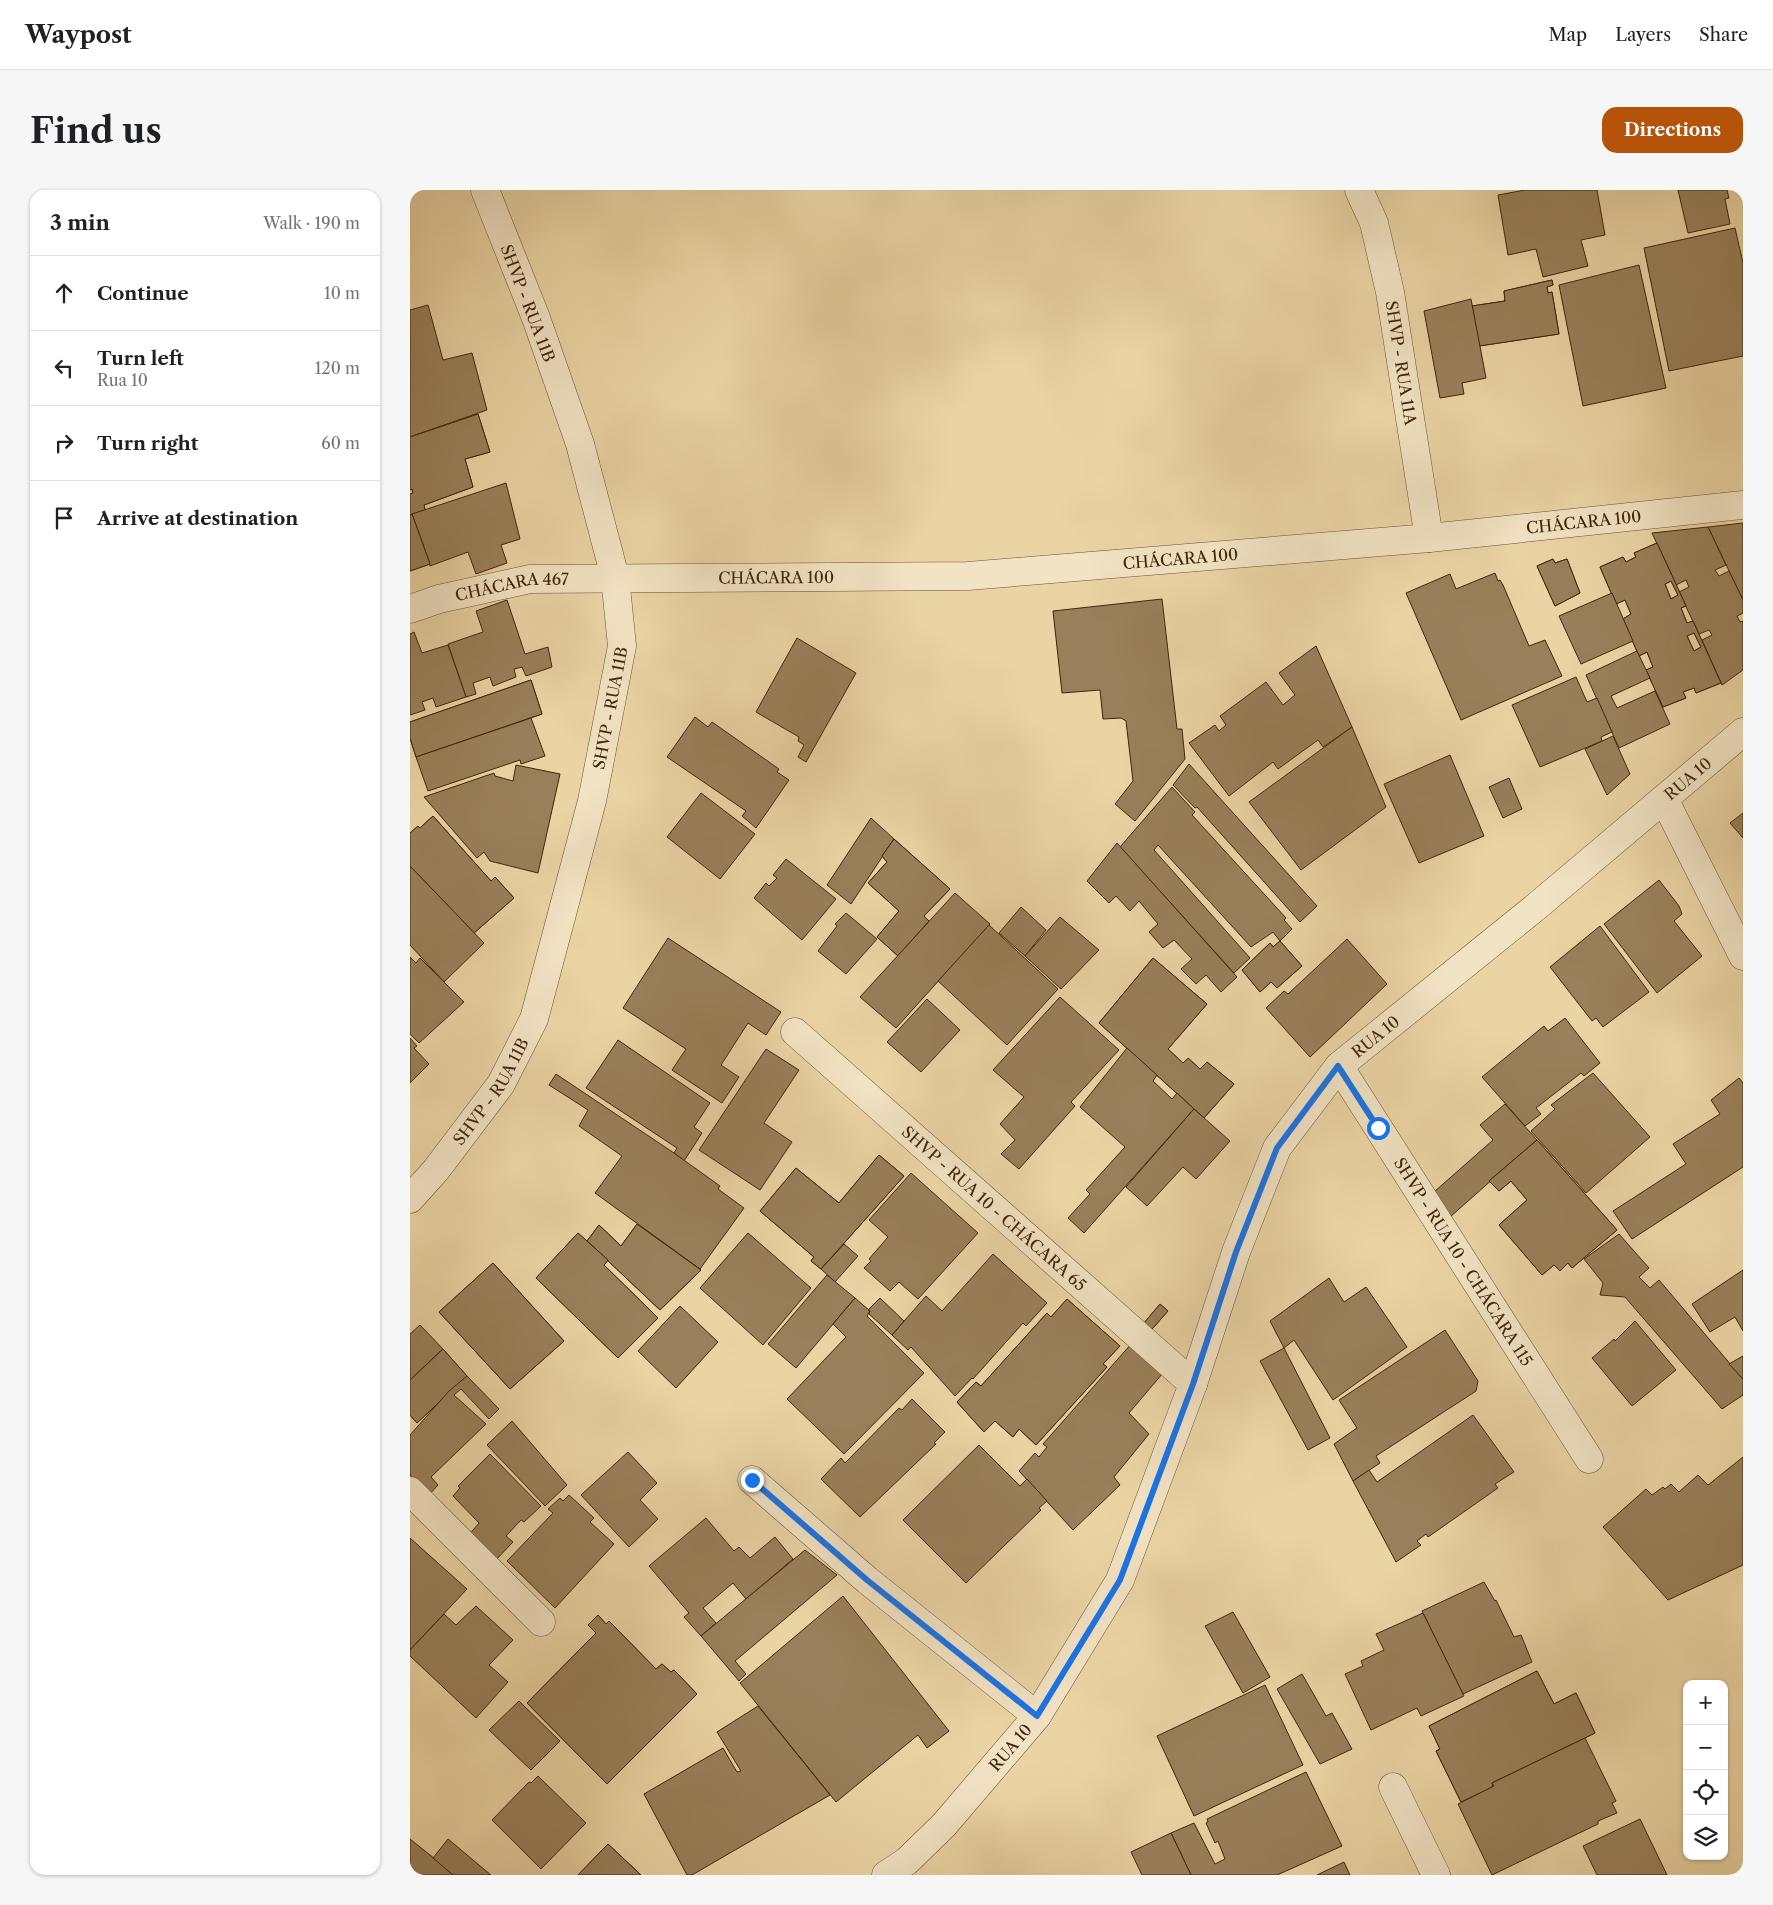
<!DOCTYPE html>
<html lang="en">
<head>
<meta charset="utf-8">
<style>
	:root { --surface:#fff; --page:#f6f6f6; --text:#202124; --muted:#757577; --line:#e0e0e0; --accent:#b45309 }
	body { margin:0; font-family:"Libre Caslon Text",serif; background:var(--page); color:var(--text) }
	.controls { position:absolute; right:15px; bottom:15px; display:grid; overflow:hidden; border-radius:10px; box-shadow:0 1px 4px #0004 }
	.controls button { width:45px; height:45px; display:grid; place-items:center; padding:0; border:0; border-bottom:1px solid var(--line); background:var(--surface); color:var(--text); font:25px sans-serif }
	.stop { position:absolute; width:15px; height:15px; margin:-11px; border:4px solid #1a73e8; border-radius:50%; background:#fff }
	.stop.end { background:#1a73e8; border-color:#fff; box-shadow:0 1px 5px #0008 }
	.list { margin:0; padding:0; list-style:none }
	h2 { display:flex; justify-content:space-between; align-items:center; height:65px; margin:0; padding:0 20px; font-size:21px }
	h2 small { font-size:16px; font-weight:400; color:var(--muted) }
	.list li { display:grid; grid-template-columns:32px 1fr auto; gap:15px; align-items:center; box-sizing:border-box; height:75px; padding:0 20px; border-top:1px solid var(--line) }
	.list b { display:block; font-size:19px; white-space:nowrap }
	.list p { margin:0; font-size:16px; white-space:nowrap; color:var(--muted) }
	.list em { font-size:16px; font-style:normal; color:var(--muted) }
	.icon { flex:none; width:28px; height:28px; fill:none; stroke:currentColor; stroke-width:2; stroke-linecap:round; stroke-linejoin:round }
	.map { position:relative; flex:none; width:1333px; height:1685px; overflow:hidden; border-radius:15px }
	header { display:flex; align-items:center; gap:30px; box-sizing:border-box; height:70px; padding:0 25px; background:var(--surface); border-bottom:1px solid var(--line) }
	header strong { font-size:24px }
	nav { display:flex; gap:28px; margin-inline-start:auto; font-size:18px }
	.intro { display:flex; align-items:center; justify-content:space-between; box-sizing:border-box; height:120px; padding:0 30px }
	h1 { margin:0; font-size:35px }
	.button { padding:12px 22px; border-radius:15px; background:var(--accent); color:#fff; font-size:18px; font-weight:700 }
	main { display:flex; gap:30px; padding:0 30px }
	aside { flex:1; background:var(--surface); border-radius:15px; box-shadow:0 1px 4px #0004 }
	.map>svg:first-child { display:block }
	.building { fill:#99805a; stroke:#402609; fill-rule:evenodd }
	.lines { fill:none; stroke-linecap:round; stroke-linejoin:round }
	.minor-casing { stroke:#6b5230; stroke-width:29 }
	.minor { stroke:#f2e3c4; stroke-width:28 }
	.route { stroke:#1a73e8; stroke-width:6 }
	.labels { text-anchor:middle; stroke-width:4; stroke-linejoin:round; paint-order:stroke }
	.street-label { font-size:16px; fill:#402609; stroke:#f2e3c4 }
</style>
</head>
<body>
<header>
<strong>Waypost</strong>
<nav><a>Map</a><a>Layers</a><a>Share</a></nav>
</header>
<div class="intro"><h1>Find us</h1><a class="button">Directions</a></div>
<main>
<aside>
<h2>3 min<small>Walk · 190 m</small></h2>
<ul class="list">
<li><svg class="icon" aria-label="ahead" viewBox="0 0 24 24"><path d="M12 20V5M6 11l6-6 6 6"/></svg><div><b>Continue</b></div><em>10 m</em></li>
<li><svg class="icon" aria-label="left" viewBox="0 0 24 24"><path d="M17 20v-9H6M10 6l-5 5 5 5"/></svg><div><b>Turn left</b><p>Rua 10</p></div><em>120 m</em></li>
<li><svg class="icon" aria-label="right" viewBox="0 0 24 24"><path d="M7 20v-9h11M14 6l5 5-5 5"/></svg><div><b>Turn right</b></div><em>60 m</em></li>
<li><svg class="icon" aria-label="arrive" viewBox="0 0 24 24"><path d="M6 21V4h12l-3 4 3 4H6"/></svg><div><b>Arrive at destination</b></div></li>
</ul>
</aside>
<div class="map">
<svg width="1333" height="1685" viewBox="0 0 1333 1685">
	<rect width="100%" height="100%" fill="#ebd4a4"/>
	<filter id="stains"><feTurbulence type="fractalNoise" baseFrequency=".004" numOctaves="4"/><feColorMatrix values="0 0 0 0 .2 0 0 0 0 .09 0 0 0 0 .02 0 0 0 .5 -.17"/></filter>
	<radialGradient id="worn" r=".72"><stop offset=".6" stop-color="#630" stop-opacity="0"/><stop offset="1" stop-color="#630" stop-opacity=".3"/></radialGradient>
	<!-- building -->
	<g class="building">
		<polygon points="1115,0 1187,0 1195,45 1171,50 1178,76 1133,87 1126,59 1098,65 1088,5"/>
		<polygon points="1268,0 1317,0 1319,8 1315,9 1320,34 1278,43"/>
		<polygon points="1325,38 1333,73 1333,166 1259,181 1234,58"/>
		<polygon points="1229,75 1256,198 1173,216 1149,95"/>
		<polygon points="1142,90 1143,95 1137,97 1138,103 1142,102 1149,144 1069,156 1062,116 1095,111 1094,101"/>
		<polygon points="1142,90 1143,95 1137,97 1138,103 1142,102 1149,144 1069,156 1062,116 1095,111 1094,101"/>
		<polygon points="1061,109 1076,188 1052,193 1054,204 1030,208 1014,121"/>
		<polygon points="18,115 33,170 62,163 77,220 0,247 0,120"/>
		<polygon points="68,224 80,262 55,269 63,297 14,315 15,320 0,325 0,304 3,303 2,299 0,300 0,247"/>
		<polygon points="68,224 80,262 55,269 63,297 14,315 15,320 0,325 0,304 3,303 2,299 0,300 0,247"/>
		<polygon points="96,293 110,349 91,355 97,373 66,384 58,362 20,376 2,324"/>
		<polygon points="2,324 20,374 0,381 0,325"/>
		<polygon points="2,324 20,374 0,381 0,325"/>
		<polygon points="1333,333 1333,410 1298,337"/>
		<polygon points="1298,337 1316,375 1305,380 1309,386 1319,381 1333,410 1333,423 1327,426 1330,432 1333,431 1333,480 1312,495 1292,450 1302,445 1299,440 1289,444 1269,402 1279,397 1276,390 1266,395 1242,343"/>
		<path d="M1247,353L1276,416L1271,418L1277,433L1283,431L1311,493L1286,503L1284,498L1273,502L1276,508L1253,517L1236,480L1243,477L1237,462L1229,466L1213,429L1221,424L1215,410L1206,414L1190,377L1213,367L1216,372L1226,367L1224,363ZM1261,391L1268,405L1261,409L1255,394ZM1284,443L1291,457L1284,461L1277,446Z"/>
		<path d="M1247,353L1276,416L1271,418L1277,433L1283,431L1311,493L1286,503L1284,498L1273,502L1276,508L1253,517L1236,480L1243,477L1237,462L1229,466L1213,429L1221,424L1215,410L1206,414L1190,377L1213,367L1216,372L1226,367L1224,363ZM1261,391L1268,405L1261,409L1255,394ZM1284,443L1291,457L1284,461L1277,446Z"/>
		<polygon points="1143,369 1145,373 1157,369 1170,403 1145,416 1127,376"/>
		<polygon points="1143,369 1145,373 1157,369 1170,403 1145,416 1127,376"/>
		<polygon points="1085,383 1088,391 1090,390 1093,395 1119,456 1135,450 1152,486 1051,530 996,403 1040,384 1046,399"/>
		<polygon points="1202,403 1223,451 1171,474 1149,426"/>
		<polygon points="752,409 767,539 772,539 775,569 725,631 705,614 723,591 716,531 711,528 693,529 690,500 652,503 643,421"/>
		<polygon points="97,410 115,464 138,457 142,477 116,486 112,477 104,479 106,487 83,496 80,487 63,493 66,504 56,507 38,454 73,442 66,421"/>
		<polygon points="4,442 12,463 38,455 56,507 26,517 23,508 12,512 15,520 0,525 0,444"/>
		<polygon points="387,448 446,483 396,572 388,567 394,555 388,551 389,547 346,522"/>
		<polygon points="906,456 942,537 913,557 908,550 868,579 863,572 819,606 779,553 805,535 809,541 816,535 810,526 856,492 873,515 885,505 869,483"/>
		<polygon points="1227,461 1240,488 1201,506 1207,518 1245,501 1260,534 1209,558 1176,485"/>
		<polygon points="1166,487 1177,512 1187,508 1202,542 1191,547 1192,551 1130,577 1102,515"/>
		<polygon points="121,490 132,524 6,567 0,548 0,532"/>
		<polygon points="121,490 132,524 6,567 0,548 0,532"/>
		<polygon points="285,527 298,537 302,532 369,579 367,582 379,590 346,638 332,626 336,621 257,567"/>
		<polygon points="121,528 135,566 111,574 110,570 18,601 6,567"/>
		<polygon points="942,537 976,617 891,680 839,612"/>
		<polygon points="1203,546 1220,584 1197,605 1175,559"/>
		<polygon points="1040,565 1074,646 1009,673 974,594"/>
		<polygon points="779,574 907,716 890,732 787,617 785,618 763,595"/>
		<polygon points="106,575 150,584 128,683 80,671 74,662 67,668 14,607 84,583 85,586 103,591"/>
		<polygon points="1099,588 1112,619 1093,628 1079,597"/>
		<polygon points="762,597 785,622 782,625 876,728 874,730 882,739 870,751 863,742 841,757 748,655 744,660 840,768 824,783 710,657"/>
		<polygon points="291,603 345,644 310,689 257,647"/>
		<polygon points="1333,623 1333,648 1320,633"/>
		<polygon points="23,626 81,691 85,687 104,708 64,743 0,676 0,643 8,636 10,638"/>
		<polygon points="23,626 81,691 85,687 104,708 64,743 0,676 0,643 8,636 10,638"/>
		<polygon points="461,628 484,649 441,714 417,695"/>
		<polygon points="484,649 540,699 514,726 519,731 488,766 467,747 489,721 458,693 477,672 472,666"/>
		<polygon points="484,649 540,699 514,726 519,731 488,766 467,747 489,721 458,693 477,672 472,666"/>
		<polygon points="707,653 827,787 811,802 796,785 786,794 771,779 782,769 764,750 753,758 739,742 748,734 729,711 720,721 706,706 699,713 677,691"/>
		<polygon points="376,669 426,709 392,750 344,708 356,693 359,696 367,688 363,685"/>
		<polygon points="0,676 74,753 34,792 0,755"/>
		<polygon points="1249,690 1269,716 1272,724 1264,731 1292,766 1247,803 1194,734"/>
		<polygon points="545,703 580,734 486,838 450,807"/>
		<polygon points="611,717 636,740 615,766 589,743"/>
		<polygon points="436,723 467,749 436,784 408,761 427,736 425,734"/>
		<polygon points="650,727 689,760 651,799 615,766"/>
		<polygon points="579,735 648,799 597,855 528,791"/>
		<polygon points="1190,736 1239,802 1193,837 1186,828 1182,831 1140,777"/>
		<polygon points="258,748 371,822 356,845 338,833 311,875 329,887 312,913 262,880 276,859 213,818"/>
		<polygon points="937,749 977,794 900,867 856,818 874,801 878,804"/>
		<polygon points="870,751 892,776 867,798 861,792 850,802 832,780 860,753 863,757"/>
		<polygon points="870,751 892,776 867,798 861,792 850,802 832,780 860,753 863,757"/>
		<polygon points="0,767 6,773 10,768 54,812 9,853 0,844"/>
		<polygon points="743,768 797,814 758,859 773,873 778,868 790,879 797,872 824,894 794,928 689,833"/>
		<polygon points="743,768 797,814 758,859 773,873 778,868 790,879 797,872 824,894 794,928 689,833"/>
		<polygon points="650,807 709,860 661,912 665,916 609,979 591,964 605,950 590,934 614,907 583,880"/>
		<polygon points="517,809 550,840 511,882 477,852"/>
		<polygon points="1155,828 1190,873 1174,886 1171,883 1126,918 1131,924 1115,936 1072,887 1134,836 1138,841"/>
		<polygon points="0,848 7,856 4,858 19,874 0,893"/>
		<polygon points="208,850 300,913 284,937 292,943 274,971 264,963 267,958 176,898"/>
		<polygon points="717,858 747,885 743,891 762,909 767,903 784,919 674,1043 658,1028 680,1004 676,1000 715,957 670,917"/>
		<polygon points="356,859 389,880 354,933 382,952 350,1000 289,960"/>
		<polygon points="1183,883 1240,947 1176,1003 1121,941 1145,919 1141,915"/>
		<polygon points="146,884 264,963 310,996 308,999 334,1018 290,1079 185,1003 212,966 169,936 178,920 139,895"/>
		<polygon points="1329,888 1333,893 1333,977 1222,1049 1203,1021 1276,974 1263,954 1310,924 1301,910"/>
		<polygon points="1095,914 1127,950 1040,1027 1024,1002 1083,950 1070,935"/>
		<polygon points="784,919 820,951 786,989 773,977 737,1016 716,997"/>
		<polygon points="1127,950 1207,1040 1162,1078 1158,1073 1150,1081 1144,1075 1132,1085 1089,1035 1117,1010 1101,991 1089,1001 1079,991"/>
		<polygon points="1127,950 1207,1040 1162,1078 1158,1073 1150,1081 1144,1075 1132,1085 1089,1035 1117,1010 1101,991 1089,1001 1079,991"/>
		<polygon points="469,965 494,986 411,1079 401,1071 404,1067 350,1021 386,978 429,1013"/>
		<polygon points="469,965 494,986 411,1079 401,1071 404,1067 350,1021 386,978 429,1013"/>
		<polygon points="501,983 568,1043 508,1109 489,1092 480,1101 454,1078 461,1071 459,1069 478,1047 459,1030"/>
		<polygon points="227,1034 291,1080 250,1120 177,1051 189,1035 211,1056"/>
		<polygon points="227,1034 291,1080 250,1120 177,1051 189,1035 211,1056"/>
		<polygon points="168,1043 198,1070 194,1075 248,1128 208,1168 126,1088"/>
		<polygon points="168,1043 198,1070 194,1075 248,1128 208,1168 126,1088"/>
		<polygon points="338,1043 401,1098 353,1155 290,1098"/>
		<polygon points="1209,1044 1239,1078 1229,1087 1240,1098 1249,1090 1333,1189 1333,1205 1312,1219 1215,1107 1190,1105 1193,1093 1174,1069"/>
		<polygon points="434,1054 448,1066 425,1092 411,1079"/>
		<polygon points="583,1064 637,1113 616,1136 613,1133 563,1189 562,1188 545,1206 501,1157 498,1160 482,1145 516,1106 532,1121"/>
		<polygon points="83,1073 154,1151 100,1199 29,1122"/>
		<polygon points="83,1073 154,1151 100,1199 29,1122"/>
		<polygon points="1333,1080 1333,1141 1325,1127 1300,1142 1282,1114"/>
		<polygon points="417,1085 445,1108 386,1178 358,1154"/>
		<polygon points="919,1088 934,1112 956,1097 997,1157 923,1210 884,1150 874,1158 860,1131"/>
		<polygon points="445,1108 460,1121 457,1126 514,1183 434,1264 377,1209 436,1147 423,1134"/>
		<polygon points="470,1108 494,1131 482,1145 459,1124 460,1121 458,1120"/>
		<polygon points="657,1109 710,1156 693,1174 697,1177 626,1255 609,1239 603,1247 585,1231 574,1242 547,1212 566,1192 571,1196 637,1123 641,1127"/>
		<polygon points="657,1109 710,1156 693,1174 697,1177 626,1255 609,1239 603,1247 585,1231 574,1242 547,1212 566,1192 571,1196 637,1123 641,1127"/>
		<polygon points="750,1114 758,1121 735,1147 718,1152"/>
		<polygon points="750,1114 758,1121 735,1147 718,1152"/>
		<polygon points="270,1116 308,1152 266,1198 228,1161"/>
		<polygon points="1225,1131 1266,1180 1222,1216 1182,1168 1204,1149 1205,1151"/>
		<polygon points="10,1135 33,1159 0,1190 0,1144"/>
		<polygon points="1035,1140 1068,1191 1066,1201 966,1266 970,1273 943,1291 924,1254 947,1238 929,1210"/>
		<polygon points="722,1153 753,1183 719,1223 739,1244 704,1287 710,1295 663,1340 609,1281 625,1263 629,1267 637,1257 633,1254"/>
		<polygon points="874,1158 920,1248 898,1260 850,1171"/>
		<polygon points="33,1159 57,1186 7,1233 0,1225 0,1190"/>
		<polygon points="33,1159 57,1186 7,1233 0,1225 0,1190"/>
		<polygon points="1333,1166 1333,1189 1319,1174"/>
		<polygon points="57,1186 89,1219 79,1229 51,1199 44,1205 76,1234 21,1287 28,1295 19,1305 0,1285 0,1245 39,1201"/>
		<polygon points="502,1209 535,1242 524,1253 526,1254 450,1327 411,1289 431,1268 435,1273 489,1218 492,1220"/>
		<polygon points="1063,1225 1104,1282 1085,1294 1088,1298 1018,1347 1016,1344 1007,1351 1011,1355 986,1372 943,1291 959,1280 967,1292"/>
		<polygon points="102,1231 157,1295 135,1316 77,1255"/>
		<polygon points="569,1255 610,1296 617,1289 637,1311 629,1318 631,1320 556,1393 493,1330"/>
		<polygon points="218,1262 247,1293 230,1310 248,1329 219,1357 171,1305"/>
		<polygon points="80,1264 131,1316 114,1332 111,1330 96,1346 103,1352 83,1373 58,1346 69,1333 43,1306 50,1298 48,1296"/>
		<polygon points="1333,1267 1333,1375 1258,1410 1193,1337 1236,1299 1242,1305 1253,1297 1255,1299 1261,1294 1269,1302 1288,1285 1298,1295"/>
		<polygon points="159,1305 184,1328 180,1332 204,1354 145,1418 97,1371 143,1323 138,1319 150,1308 153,1311"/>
		<polygon points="296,1328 324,1361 329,1357 340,1368 365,1347 383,1369 336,1409 323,1393 293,1418 306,1433 291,1446 274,1427 279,1423 239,1376"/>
		<polygon points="0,1348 57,1399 0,1460"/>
		<polygon points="395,1360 427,1385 325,1471 336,1484 329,1491 291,1446"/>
		<polygon points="1074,1392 1085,1411 1086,1410 1104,1447 1111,1445 1122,1472 1053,1504 1012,1421"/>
		<polygon points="433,1406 539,1541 517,1558 508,1545 426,1612 330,1493"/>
		<polygon points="66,1416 103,1450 79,1475 98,1492 66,1528 0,1466 0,1460 34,1424 46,1435"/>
		<polygon points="823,1422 860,1487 833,1503 795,1436"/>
		<polygon points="1013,1423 1054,1506 1011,1526 1007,1518 961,1540 935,1484 953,1476 951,1471 974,1460 966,1444"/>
		<polygon points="188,1425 196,1434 199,1431 246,1479 252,1474 261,1482 264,1480 287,1504 197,1594 117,1513 186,1443 178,1435"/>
		<polygon points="188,1425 196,1434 199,1431 246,1479 252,1474 261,1482 264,1480 287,1504 197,1594 117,1513 186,1443 178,1435"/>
		<polygon points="1127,1481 1144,1514 1166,1503 1185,1543 1082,1593 1083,1597 1051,1612 1026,1561 1030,1559 1019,1536"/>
		<polygon points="1127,1481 1144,1514 1166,1503 1185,1543 1082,1593 1083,1597 1051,1612 1026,1561 1030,1559 1019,1536"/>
		<polygon points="892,1484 916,1526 922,1523 942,1559 910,1574 867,1499"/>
		<polygon points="855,1495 893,1575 784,1626 747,1546"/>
		<polygon points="109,1511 150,1551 121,1580 79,1540"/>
		<polygon points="348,1516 420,1605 282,1685 277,1685 234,1604 313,1558 327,1582 331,1581 307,1542"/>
		<polygon points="1175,1548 1206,1611 1202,1613 1207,1623 1188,1631 1188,1634 1082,1685 1048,1614 1084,1596 1082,1593"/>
		<polygon points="896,1582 932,1656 867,1685 781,1685 761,1643 784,1633 805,1674 815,1669 808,1651 805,1653 796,1633 798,1632 797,1629"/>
		<polygon points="128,1586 176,1633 131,1679 82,1630 119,1592 121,1593"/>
		<polygon points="1230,1629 1257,1685 1187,1685 1173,1656"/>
		<polygon points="761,1643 781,1685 732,1685 721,1662"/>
		<polygon points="0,1649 25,1669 43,1685 0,1685"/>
		<polygon points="38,1649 81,1685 43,1685 23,1668"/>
		<polygon points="198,1654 231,1685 168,1685"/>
		<polygon points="198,1654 231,1685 168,1685"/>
		<polygon points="934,1672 940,1685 907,1685"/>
	</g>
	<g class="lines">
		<!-- minor casing -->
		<g class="minor-casing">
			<g id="minor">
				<path id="s1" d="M949,0L964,33L980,102L1019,348"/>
				<path id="s2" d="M0,419L29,409L120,389L558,386L1019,348L1333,315"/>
				<polyline points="1254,609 1333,766"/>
				<path id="s3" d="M385,842L783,1194"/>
				<path id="s4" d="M929,876L1179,1269"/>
				<path id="s5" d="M0,1009L26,980L91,894L124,829L182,611L212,456L205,387L170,254L126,128L75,0"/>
				<polyline points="342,1290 457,1390 627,1526"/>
				<polyline points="0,1301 131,1432"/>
				<polyline points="983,1597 1026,1685"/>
				<path id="s6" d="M476,1685L497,1671L534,1635L627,1526L710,1390L783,1194L826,1062L867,958L929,876L1127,716L1333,542"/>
			</g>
		</g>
		<!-- minor -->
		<use href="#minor" class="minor"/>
	</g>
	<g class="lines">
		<!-- route -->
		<polyline class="route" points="342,1290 457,1390 627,1526 710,1390 783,1194 826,1062 867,958 928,876 968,938"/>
	</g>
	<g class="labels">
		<!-- street labels -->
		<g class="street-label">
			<text transform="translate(118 113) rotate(69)" y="6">SHVP - RUA 11B</text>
			<text dy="6" stroke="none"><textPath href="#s1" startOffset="179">SHVP - RUA 11A</textPath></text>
			<text dy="6" stroke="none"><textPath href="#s2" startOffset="1180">CHÁCARA 100</textPath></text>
			<text dy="6" stroke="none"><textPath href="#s2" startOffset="775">CHÁCARA 100</textPath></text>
			<text dy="6" stroke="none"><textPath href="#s2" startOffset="370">CHÁCARA 100</textPath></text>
			<text dy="6" stroke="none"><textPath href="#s2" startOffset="105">CHÁCARA 467</textPath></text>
			<text dy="6" stroke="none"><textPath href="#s5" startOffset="540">SHVP - RUA 11B</textPath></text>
			<text dy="6" stroke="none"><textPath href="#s6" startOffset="1394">RUA 10</textPath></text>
			<text dy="6" stroke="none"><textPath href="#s6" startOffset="989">RUA 10</textPath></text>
			<text dy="6" stroke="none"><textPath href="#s5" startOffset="135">SHVP - RUA 11B</textPath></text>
			<text dy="6" stroke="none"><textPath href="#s3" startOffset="266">SHVP - RUA 10 - CHÁCARA 65</textPath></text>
			<text dy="6" stroke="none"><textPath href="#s4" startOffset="232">SHVP - RUA 10 - CHÁCARA 115</textPath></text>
			<text dy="6" stroke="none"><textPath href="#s6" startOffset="179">RUA 10</textPath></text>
		</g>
	</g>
	<rect width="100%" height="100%" filter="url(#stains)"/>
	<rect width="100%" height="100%" fill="url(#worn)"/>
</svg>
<div class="controls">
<button>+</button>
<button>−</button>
<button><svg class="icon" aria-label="locate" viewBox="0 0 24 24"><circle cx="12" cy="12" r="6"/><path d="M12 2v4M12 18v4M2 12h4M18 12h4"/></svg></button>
<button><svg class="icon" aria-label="layers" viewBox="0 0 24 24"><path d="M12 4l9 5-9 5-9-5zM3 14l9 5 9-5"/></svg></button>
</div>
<div class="stop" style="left:968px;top:938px"></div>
<div class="stop end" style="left:342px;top:1290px"></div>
</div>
</main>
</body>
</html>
